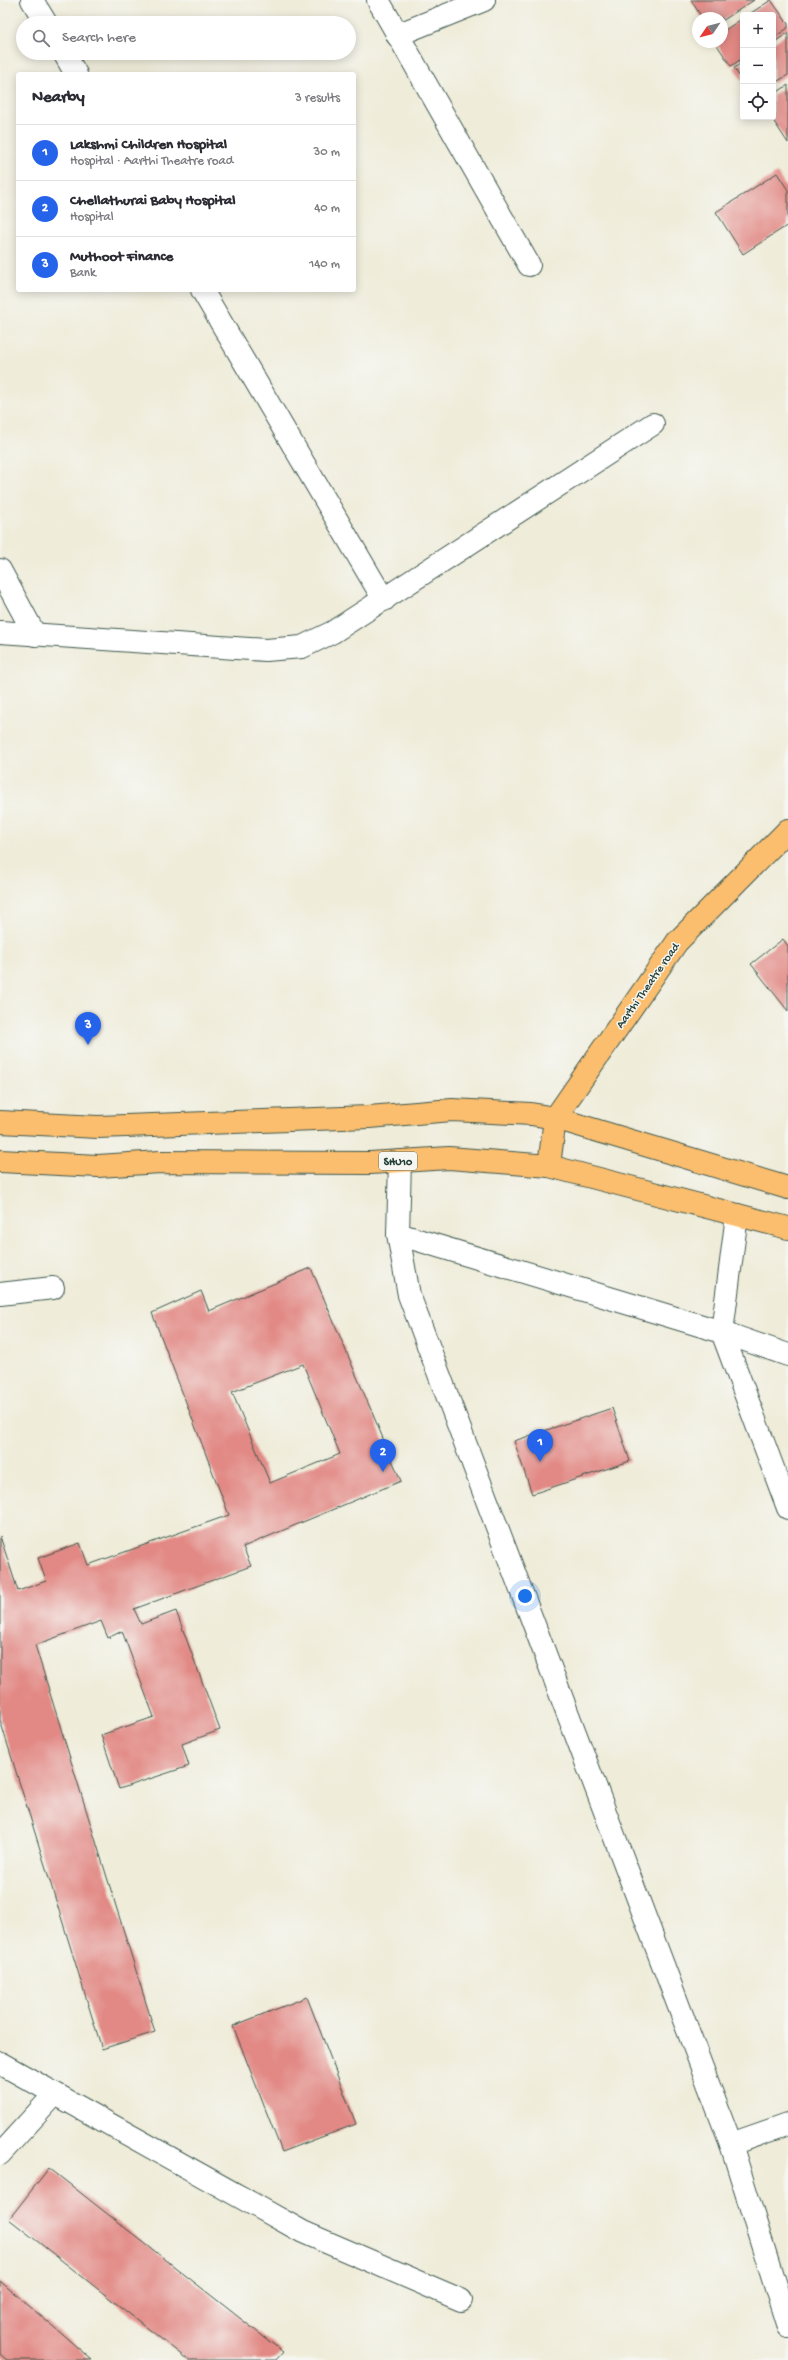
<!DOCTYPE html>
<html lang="en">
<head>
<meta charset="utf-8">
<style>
	:root { --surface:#fff; --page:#f7f7f7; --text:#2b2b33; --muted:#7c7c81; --line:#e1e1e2; --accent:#2563eb }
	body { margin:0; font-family:"Gochi Hand",sans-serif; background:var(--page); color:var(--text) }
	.controls { position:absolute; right:12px; top:12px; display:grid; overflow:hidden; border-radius:4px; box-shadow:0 2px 10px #0003 }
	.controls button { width:36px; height:36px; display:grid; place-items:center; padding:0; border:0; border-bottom:1px solid var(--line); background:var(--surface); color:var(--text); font:20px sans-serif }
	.compass { position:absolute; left:692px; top:12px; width:36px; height:36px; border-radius:50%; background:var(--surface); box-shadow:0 2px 10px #0003; rotate:235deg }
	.you { position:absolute; left:525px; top:1596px; width:14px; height:14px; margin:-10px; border:3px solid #fff; border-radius:50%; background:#1a73e8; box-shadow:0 0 0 6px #1a73e833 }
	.badge { display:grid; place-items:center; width:26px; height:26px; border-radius:50%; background:var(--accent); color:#fff; font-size:13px; font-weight:700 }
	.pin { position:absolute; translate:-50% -33px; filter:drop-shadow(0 1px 2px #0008) }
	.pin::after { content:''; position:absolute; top:21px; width:14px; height:12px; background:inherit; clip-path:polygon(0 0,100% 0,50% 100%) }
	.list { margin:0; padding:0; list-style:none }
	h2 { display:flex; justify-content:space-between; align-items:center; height:52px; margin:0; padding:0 16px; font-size:17px }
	h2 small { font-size:13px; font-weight:400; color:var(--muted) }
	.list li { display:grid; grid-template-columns:26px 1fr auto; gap:12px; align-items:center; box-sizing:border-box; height:56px; padding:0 16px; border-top:1px solid var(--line) }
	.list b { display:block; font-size:15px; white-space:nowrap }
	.list p { margin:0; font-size:13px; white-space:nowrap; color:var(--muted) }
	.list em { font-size:13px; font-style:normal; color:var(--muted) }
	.icon { flex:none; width:22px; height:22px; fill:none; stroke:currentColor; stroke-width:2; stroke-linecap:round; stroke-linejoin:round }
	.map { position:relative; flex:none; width:788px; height:2360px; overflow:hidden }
	.search { position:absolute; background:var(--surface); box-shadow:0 2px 10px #0003; left:16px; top:16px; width:340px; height:44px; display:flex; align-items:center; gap:10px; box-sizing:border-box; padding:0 14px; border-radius:22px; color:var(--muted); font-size:15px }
	.panel { position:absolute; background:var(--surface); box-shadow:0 2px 10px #0003; left:16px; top:72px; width:340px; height:220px; border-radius:4px }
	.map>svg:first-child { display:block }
	.building { fill:#e28985; fill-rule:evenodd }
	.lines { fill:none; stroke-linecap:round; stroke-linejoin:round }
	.minor-casing { stroke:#3e574d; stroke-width:24 }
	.major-casing { stroke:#3e574d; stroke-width:24 }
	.minor { stroke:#fff; stroke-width:22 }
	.major { stroke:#fbbe6e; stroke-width:22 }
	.labels { text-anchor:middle; stroke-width:3; stroke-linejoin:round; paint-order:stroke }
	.shield { fill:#f6f6f2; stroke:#60746d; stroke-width:1 }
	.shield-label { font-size:11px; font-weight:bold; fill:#1f3d34 }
	.street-label { font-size:12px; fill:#1f3d34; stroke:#f6f6f2 }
</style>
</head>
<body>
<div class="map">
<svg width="788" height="2360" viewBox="0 0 788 2360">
	<rect width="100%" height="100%" fill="#f6f6f2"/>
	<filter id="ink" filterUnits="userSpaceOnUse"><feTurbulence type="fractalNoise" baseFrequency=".025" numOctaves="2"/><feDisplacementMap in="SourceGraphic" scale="8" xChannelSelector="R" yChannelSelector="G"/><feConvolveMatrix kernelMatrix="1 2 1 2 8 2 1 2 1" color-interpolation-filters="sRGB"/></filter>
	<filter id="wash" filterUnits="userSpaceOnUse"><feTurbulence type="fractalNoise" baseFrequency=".012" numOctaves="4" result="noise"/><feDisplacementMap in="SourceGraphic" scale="16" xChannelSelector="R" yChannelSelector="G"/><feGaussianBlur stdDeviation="0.9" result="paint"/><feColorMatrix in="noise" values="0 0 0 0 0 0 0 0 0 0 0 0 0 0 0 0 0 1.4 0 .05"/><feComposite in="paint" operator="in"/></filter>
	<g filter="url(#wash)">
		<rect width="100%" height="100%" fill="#efecd9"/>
		<g id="blocks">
			<!-- building -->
			<g class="building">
				<polygon points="691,0 754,0 722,21 722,18 702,18"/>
				<polygon points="771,0 788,24 788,28 773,38 773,15 748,15"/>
				<polygon points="743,18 743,58 731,66 715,42 722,42 722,32"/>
				<polygon points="788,33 788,75 773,84 773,43"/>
				<polygon points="743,62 743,82 734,68"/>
				<polygon points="788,85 788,143 771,117 773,117 773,95"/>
				<polygon points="777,173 788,190 788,225 743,254 716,212"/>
				<polygon points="783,939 788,946 788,1011 751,964"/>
				<path d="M311,1268L401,1481L243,1547L251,1566L134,1609L141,1624L176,1611L220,1730L182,1744L189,1766L119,1789L101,1735L154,1717L122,1631L108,1638L101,1621L35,1645L155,2032L102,2049L0,1720V1536L18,1591L46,1581L38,1558L80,1543L88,1565L229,1515L152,1313L201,1291L209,1311ZM303,1364L340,1454L270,1483L232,1392Z"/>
				<polygon points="612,1408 630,1461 532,1494 514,1441"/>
				<polygon points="307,1997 356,2124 282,2152 233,2026"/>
				<polygon points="49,2168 283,2352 276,2360 188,2360 9,2219"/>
				<polygon points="0,2281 92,2360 7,2360 0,2354"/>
			</g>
		</g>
	</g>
	<g filter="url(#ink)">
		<use href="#blocks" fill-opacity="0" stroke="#3e574d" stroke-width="1"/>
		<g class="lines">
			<!-- minor casing -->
			<g class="minor-casing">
				<g id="minor">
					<polyline points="32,0 46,23"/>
					<polyline points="378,0 529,265"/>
					<polyline points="397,35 484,0"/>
					<polyline points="64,53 76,74"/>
					<polyline points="202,290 384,600"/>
					<polyline points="0,570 35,635"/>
					<polyline points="0,632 266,650 302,647 333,632 653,424"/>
					<polyline points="400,1161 398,1234 409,1295 731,2144 788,2327"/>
					<polyline points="737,1215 722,1332 788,1355"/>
					<polyline points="398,1234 722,1332 788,1508"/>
					<polyline points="0,1294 53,1288"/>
					<polyline points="0,2063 303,2232 461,2300"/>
					<polyline points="731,2144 788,2124"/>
					<polyline points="0,2154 55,2094"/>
				</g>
			</g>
			<!-- major casing -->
			<g class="major-casing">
				<g id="major">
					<polyline points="0,1122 98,1127 369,1117 452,1110 531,1114 555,1118 788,1188"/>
					<polyline points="0,1161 98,1166 160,1162 370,1163 449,1158 549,1166 788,1228"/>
					<polyline points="549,1166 555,1118 677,942 788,830"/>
				</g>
			</g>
			<!-- minor -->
			<use href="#minor" class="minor"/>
			<!-- major -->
			<use href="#major" class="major"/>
		</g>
	</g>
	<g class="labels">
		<!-- shield labels -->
		<rect class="shield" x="379" y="1152" width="38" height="18" rx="3"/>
		<g class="shield-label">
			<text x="398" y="1165">SHU10</text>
		</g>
		<!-- street labels -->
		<g class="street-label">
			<text transform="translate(647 985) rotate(-55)" y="4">Aarthi Theatre road</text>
		</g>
	</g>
</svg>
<div class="controls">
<button>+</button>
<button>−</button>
<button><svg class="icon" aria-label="locate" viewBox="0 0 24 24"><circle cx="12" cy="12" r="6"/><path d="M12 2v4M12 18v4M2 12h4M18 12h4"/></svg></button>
</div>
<svg class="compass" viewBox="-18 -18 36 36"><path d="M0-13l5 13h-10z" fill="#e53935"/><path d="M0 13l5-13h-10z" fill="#7c7c81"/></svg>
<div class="you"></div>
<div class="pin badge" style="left:540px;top:1462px">1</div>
<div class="pin badge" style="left:383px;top:1472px">2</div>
<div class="pin badge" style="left:88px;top:1045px">3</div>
<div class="search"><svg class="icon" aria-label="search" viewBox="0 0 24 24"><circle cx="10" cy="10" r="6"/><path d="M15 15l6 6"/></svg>Search here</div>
<section class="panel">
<h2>Nearby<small>3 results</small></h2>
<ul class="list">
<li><span class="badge">1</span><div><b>Lakshmi Children Hospital</b><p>Hospital · Aarthi Theatre road</p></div><em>30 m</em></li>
<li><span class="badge">2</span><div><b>Chellathurai Baby Hospital</b><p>Hospital</p></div><em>40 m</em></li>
<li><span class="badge">3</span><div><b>Muthoot Finance</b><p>Bank</p></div><em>140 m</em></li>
</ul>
</section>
</div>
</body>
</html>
